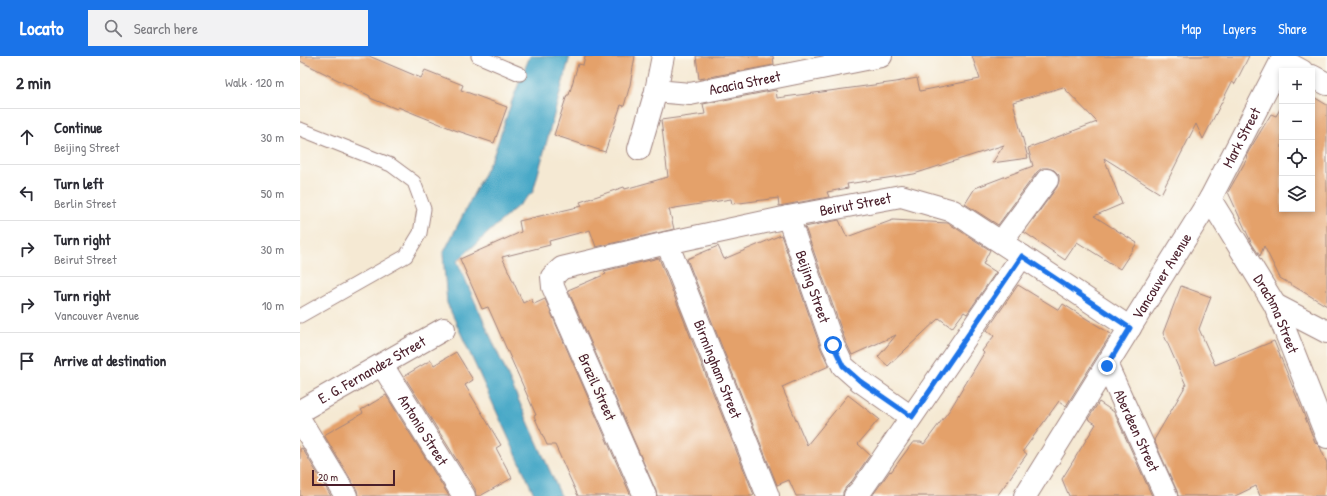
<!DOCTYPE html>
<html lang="en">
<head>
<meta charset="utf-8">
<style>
	:root { --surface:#fff; --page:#f2f2f3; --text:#2b2b33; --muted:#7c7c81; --line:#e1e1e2; --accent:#1a73e8 }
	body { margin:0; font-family:"Patrick Hand",sans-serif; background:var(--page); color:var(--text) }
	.controls { position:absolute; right:12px; top:12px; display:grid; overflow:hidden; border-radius:0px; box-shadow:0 2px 6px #0003 }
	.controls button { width:36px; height:36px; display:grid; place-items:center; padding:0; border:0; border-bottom:1px solid var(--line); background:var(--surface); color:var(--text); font:20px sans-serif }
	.scale { position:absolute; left:12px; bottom:10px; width:83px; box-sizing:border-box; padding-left:4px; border:2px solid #4a1f2b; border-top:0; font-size:11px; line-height:14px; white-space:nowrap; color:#4a1f2b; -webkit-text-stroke:3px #fdfcf7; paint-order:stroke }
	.stop { position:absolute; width:12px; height:12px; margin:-9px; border:3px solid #1a73e8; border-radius:50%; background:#fff }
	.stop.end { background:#1a73e8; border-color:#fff; box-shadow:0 1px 4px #0008 }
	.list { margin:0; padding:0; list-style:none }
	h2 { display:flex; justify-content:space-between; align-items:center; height:52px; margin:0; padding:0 16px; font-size:17px }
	h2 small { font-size:13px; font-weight:400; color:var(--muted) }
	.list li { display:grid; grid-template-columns:26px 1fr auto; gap:12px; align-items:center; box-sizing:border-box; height:56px; padding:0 16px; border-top:1px solid var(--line) }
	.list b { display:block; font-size:15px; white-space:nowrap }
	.list p { margin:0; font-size:13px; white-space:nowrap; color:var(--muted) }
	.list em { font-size:13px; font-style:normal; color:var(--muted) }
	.icon { flex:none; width:22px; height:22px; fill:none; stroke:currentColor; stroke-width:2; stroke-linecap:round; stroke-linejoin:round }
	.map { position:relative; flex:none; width:1027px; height:440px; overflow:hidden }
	header { display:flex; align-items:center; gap:24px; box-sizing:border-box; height:56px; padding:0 20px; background:var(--accent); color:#fff }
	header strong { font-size:19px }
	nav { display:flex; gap:22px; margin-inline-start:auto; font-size:14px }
	.search { width:280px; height:36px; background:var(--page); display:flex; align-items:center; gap:10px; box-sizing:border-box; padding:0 14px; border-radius:0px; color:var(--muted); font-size:15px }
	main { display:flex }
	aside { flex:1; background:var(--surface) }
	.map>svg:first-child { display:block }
	.water { fill:#48a9c7; stroke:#496479 }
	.building { fill:#e4a16b }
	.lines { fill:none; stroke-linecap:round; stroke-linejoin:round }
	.lane-casing { stroke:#a0847f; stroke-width:15 }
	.street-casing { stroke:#a0847f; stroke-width:24 }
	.lane { stroke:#fff; stroke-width:13 }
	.street { stroke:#fff; stroke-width:22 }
	.route { stroke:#1a73e8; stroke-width:5 }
	.labels { text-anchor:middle; stroke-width:4; stroke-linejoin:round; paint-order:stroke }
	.street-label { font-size:15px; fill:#4a1f2b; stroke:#fdfcf7 }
</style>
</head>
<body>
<header>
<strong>Locato</strong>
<div class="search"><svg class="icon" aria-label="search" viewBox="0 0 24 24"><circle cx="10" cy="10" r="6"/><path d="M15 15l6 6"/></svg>Search here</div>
<nav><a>Map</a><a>Layers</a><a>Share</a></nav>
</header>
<main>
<aside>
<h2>2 min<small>Walk · 120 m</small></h2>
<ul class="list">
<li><svg class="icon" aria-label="ahead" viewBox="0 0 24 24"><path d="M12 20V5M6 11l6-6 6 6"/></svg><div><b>Continue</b><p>Beijing Street</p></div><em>30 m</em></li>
<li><svg class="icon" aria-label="left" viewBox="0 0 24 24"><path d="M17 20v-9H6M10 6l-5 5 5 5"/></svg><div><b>Turn left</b><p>Berlin Street</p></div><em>50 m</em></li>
<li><svg class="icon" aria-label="right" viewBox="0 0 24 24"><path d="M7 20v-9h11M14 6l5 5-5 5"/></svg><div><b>Turn right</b><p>Beirut Street</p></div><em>30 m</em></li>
<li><svg class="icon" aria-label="right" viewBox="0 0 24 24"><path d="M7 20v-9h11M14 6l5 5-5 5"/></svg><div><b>Turn right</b><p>Vancouver Avenue</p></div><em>10 m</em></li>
<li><svg class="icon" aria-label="arrive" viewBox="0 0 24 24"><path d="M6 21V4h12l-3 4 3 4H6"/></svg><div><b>Arrive at destination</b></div></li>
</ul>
</aside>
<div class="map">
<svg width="1027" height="440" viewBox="0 0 1027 440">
	<rect width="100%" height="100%" fill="#fdfcf7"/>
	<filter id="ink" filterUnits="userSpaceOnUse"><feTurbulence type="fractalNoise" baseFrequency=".025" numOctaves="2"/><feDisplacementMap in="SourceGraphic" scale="8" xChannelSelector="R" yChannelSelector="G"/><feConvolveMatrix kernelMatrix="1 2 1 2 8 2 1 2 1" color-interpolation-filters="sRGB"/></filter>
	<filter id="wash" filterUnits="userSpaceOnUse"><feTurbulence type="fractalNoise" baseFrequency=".012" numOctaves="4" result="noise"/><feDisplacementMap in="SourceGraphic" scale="16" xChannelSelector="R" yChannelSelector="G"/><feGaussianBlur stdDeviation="0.9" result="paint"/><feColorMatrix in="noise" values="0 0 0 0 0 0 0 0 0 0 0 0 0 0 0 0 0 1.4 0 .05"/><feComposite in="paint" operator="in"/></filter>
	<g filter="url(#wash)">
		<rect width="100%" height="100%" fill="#f5e9d3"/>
		<!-- water -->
		<polygon class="water" points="230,0 270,0 233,136 157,205 261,440 235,440 147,247 143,198 194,98 213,42"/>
		<g id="blocks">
			<!-- building -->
			<g class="building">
				<polygon points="0,0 69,0 121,22 125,14 163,29 161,34 207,51 194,87 155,74 98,51 97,53 70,42 70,40 0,5"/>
				<polygon points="285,0 335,0 330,29 324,50 321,49 305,96 254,79 267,39 269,39 278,8 283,9"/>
				<polygon points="396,0 473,0 474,9 399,23"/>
				<polygon points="672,0 949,0 935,28 932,26 903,83 896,68 861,138 804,102 822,148 794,160 837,187 820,213 777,186 765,204 724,176 757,131 759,125 759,119 754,114 748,112 742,112 737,116 698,169 665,148 675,132 733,110 728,92 797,66 763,31 713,46 728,102 692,107 704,89 614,118 547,128 548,132 527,136 529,141 479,150 478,142 432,148 431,143 369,153 374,173 296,191 290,174 249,185 250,189 202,201 223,247 231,243 234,248 245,243 331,440 278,440 255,389 247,389 234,360 236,359 188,251 182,253 160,203 221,176 219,165 282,150 280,146 324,131 325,133 368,121 361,64 405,58 403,48 476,34 477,42 596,26 617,22 620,35 680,23"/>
				<polygon points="1012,40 1027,49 1027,250 980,222 964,190 960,200 952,188 928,136 948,101 946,100 950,93 971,58 976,60 982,50 982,153 1012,153"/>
				<polygon points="539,164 547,181 593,164 648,167 690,194 683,208 696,216 667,258 664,256 652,272 639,262 588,310 578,301 596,279 552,299 545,284 505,171"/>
				<polygon points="481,179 521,293 529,310 482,331 507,389 548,339 579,363 558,388 570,399 552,425 546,431 543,436 543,440 496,440 489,424 477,429 387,203 418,190 424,203"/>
				<polygon points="359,202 454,439 452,440 357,440 356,435 268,234 306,218 304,215"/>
				<polygon points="718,229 759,254 763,248 811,278 766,350 759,345 723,395 727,398 697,440 572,440 590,415 591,416 613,386 621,386 624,388 651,352 684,297 682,295 694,280 687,274"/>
				<polygon points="881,230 911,241 899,273 915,309 974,285 1015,386 1020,391 1027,407 1027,440 960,440 956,430 935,440 878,440 877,435 854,384 886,329 863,277"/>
				<polygon points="156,296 173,324 165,329 201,389 196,392 212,422 180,440 176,440 175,433 104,320 131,304 134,309"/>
				<polygon points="86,339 149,440 58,440 57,434 24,379 63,357 61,354"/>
				<polygon points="799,346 814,356 852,440 769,440 762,423 796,368 788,363"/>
				<polygon points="2,392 31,440 0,440 0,393"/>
			</g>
		</g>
	</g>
	<g filter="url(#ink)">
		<use href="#blocks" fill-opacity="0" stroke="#a0847f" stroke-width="1"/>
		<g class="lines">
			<!-- lane casing -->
			<g class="lane-casing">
				<g id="lane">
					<polyline points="178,0 220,18"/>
					<polyline points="0,73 91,109 114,126 124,153 120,177 106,200 0,260"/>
				</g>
			</g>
			<!-- street casing -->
			<g class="street-casing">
				<g id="street">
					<polyline points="982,4 1002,15"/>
					<polyline points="1012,20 1027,28"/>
					<path id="s1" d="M356,35L390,38L581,0"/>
					<polyline points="339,93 356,35 363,0"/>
					<path id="s2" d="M910,143L975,249L1027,381"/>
					<path id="s3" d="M488,161L533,289L543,310L560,325L611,361"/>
					<polyline points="701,186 747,124"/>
					<path id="s4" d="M367,187L468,440"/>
					<polyline points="975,249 1027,276"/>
					<path id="s5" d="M82,309L164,440"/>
					<path id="s6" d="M807,310L866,440"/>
					<path id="s7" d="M0,355L144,273"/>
					<polyline points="0,364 46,440"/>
					<path id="s8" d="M345,440L253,231L252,221L262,212L367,187L488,161L601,140L653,155L722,200L830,272"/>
					<polyline points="555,440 562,433 722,200"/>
					<path id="s9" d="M725,440L910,143L984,0"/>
				</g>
			</g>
			<!-- lane -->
			<use href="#lane" class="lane"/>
			<!-- street -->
			<use href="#street" class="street"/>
		</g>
	</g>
	<g class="lines" filter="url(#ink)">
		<!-- route -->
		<polyline class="route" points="533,289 543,310 560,325 612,361 722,200 830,272 807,310"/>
	</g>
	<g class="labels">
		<!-- street labels -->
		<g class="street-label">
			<text dy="5" stroke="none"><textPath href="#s1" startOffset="90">Acacia Street</textPath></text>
			<text dy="5" stroke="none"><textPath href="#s9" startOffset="419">Mark Street</textPath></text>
			<text dy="5" stroke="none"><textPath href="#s8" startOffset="552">Beirut Street</textPath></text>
			<text dy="5" stroke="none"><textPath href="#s9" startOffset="259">Vancouver Avenue</textPath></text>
			<text dy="5" stroke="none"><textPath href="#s3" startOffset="74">Beijing Street</textPath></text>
			<text dy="5" stroke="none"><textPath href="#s2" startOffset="133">Drachma Street</textPath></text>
			<text dy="5" stroke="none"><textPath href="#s7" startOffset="83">E. G. Fernandez Street</textPath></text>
			<text dy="5" stroke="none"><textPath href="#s4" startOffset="136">Birmingham Street</textPath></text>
			<text transform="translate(297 331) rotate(66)" y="5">Brazil Street</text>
			<text dy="5" stroke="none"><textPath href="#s5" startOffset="77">Antonio Street</textPath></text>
			<text dy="5" stroke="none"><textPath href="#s6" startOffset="71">Aberdeen Street</textPath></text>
		</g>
	</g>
</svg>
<div class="controls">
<button>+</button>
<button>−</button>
<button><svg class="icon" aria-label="locate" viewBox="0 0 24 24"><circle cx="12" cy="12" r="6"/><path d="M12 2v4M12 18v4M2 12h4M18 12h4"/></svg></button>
<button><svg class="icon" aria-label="layers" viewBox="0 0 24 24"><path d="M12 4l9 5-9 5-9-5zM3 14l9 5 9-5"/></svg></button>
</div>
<div class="scale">20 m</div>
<div class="stop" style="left:533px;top:289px"></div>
<div class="stop end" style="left:807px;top:310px"></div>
</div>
</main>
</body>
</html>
